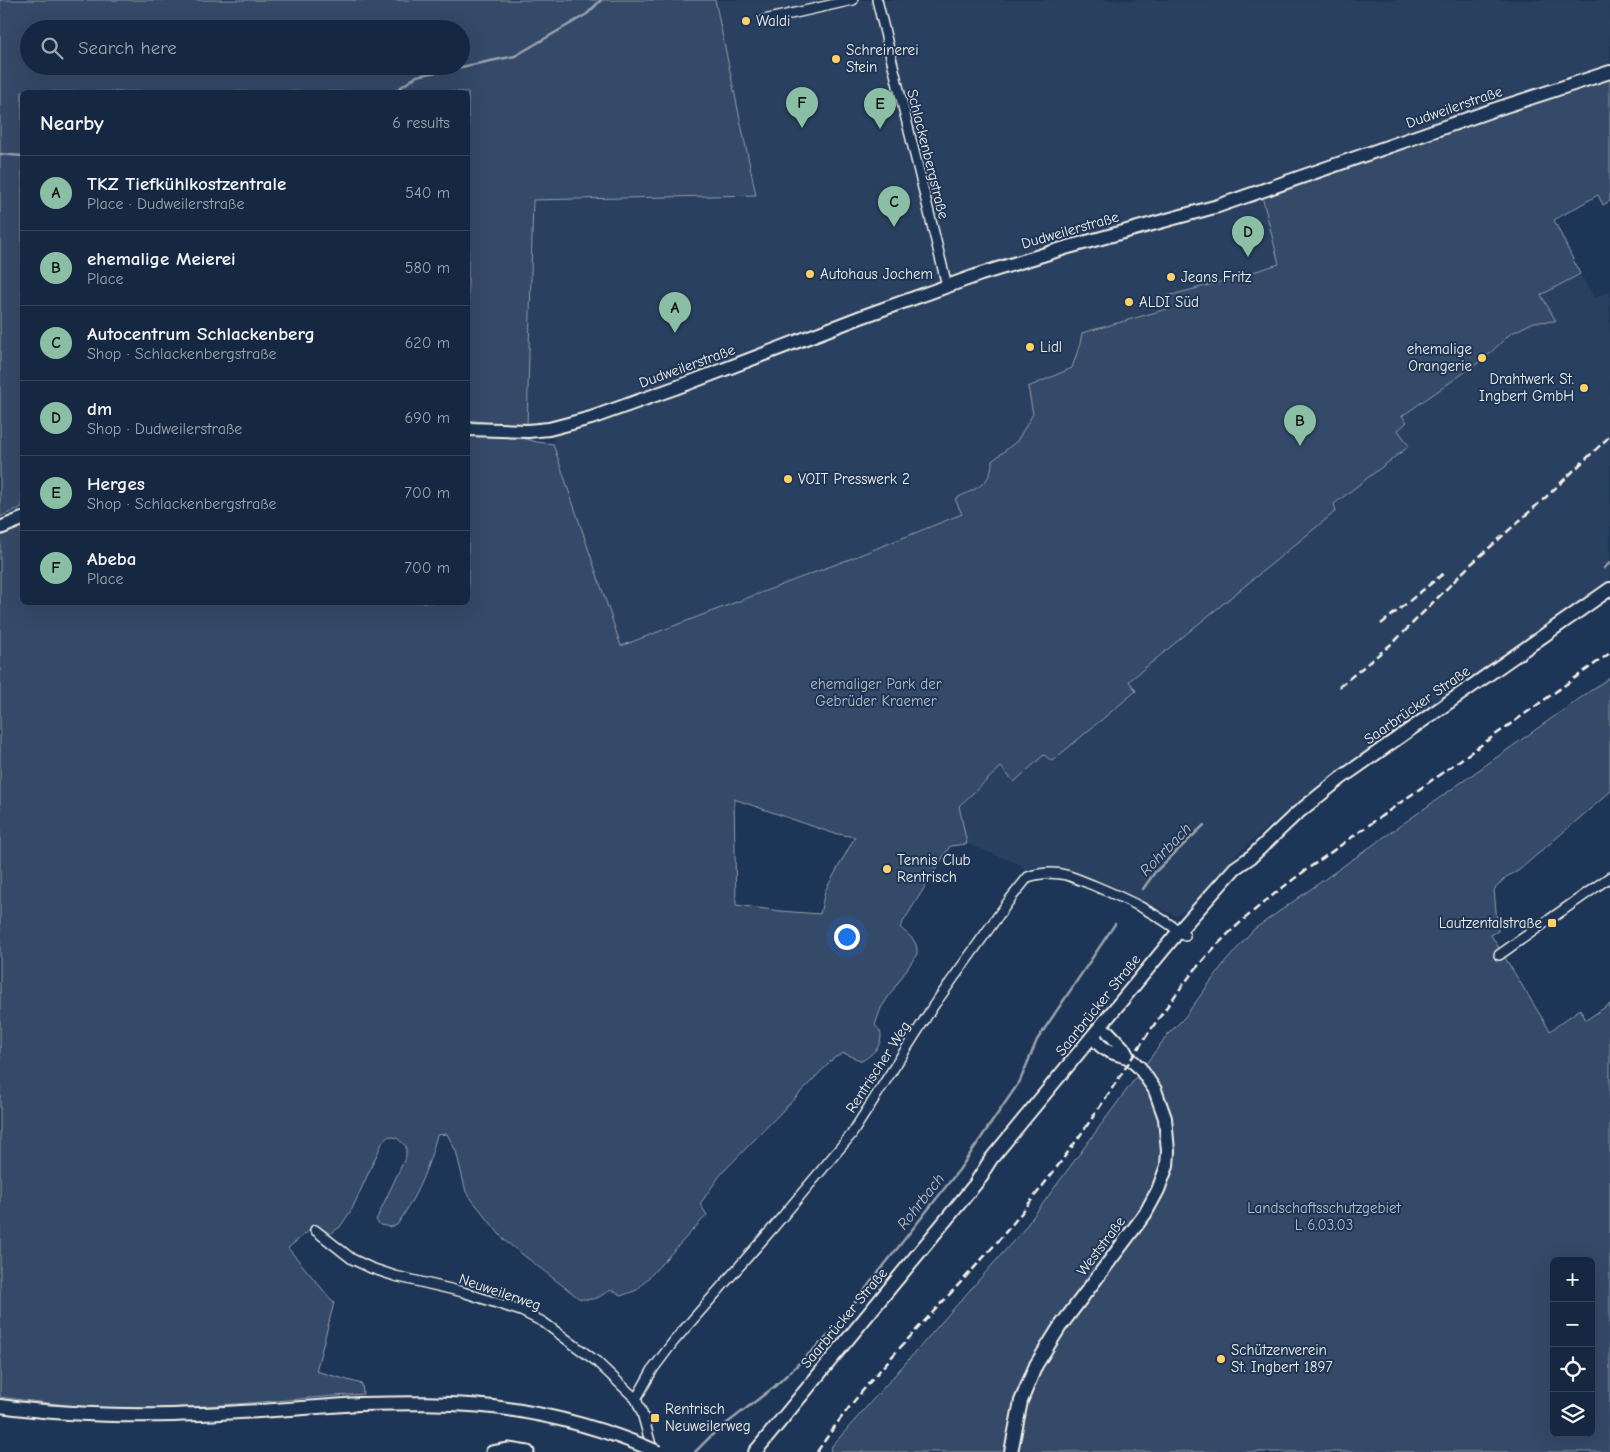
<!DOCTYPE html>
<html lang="en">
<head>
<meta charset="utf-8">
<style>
	:root { --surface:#162841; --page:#23344c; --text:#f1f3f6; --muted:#9ea6b1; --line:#35445a; --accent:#8abfa5 }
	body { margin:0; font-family:"Comic Neue",sans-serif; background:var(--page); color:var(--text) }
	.controls { position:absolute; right:15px; bottom:15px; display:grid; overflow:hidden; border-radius:8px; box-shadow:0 5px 20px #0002 }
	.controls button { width:45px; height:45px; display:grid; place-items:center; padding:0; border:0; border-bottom:1px solid var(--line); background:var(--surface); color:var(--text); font:25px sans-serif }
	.you { position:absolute; left:846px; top:936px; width:18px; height:18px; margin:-12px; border:4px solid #fff; border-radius:50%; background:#1a73e8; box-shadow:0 0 0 8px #1a73e833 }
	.badge { display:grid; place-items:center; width:32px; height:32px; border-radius:50%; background:var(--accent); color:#111; font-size:16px; font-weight:700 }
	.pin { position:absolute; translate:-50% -41px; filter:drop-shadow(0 1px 2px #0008) }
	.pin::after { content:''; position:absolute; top:26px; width:18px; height:15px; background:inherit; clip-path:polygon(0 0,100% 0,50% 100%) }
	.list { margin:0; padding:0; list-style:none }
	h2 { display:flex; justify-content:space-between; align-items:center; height:65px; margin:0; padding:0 20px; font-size:21px }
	h2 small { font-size:16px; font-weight:400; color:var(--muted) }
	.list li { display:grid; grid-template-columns:32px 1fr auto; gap:15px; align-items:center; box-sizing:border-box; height:75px; padding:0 20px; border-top:1px solid var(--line) }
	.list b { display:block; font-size:19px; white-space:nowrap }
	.list p { margin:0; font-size:16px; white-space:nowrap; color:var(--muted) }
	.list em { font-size:16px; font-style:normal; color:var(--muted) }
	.icon { flex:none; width:28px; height:28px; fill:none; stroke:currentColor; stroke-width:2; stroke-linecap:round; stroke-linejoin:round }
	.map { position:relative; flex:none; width:1610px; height:1452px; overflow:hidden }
	.search { position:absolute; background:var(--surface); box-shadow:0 5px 20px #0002; left:20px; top:20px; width:450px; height:55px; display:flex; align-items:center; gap:12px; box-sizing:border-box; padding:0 18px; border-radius:28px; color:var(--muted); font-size:19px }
	.panel { position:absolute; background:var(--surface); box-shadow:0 5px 20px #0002; left:20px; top:90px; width:450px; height:515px; border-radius:8px }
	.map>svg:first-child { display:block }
	.built { fill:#2a4060 }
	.green { fill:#354a67; stroke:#949ea8; fill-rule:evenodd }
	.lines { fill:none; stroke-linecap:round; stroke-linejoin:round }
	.stream { stroke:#9aa2ab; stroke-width:2.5 }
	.minor-casing { stroke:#f4f1e8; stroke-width:12 }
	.tertiary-casing { stroke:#f4f1e8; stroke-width:15 }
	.secondary-casing { stroke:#f4f1e8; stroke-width:16 }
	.minor { stroke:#1d3557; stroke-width:9 }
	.tertiary { stroke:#1d3557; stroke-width:11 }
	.secondary { stroke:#1d3557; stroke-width:12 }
	.rail { stroke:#f4f1e8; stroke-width:2.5; stroke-dasharray:8 4; stroke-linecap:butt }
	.secondary-bridge-casing { stroke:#f4f1e8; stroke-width:16; stroke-linecap:butt }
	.secondary-bridge { stroke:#1d3557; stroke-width:12 }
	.poi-dot { fill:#ffd166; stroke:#1d3557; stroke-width:2 }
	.labels { text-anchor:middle; stroke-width:4; stroke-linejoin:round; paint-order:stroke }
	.poi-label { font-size:15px; fill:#f4f1e8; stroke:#1d3557; text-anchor:start }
	.street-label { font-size:15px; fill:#f4f1e8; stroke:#1d3557 }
	.park-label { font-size:15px; fill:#bbbfc1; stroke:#1d3557 }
	.water-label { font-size:16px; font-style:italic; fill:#c0c3c4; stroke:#1d3557 }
</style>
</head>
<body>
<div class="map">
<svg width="1610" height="1452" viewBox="0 0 1610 1452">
	<rect width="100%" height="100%" fill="#1d3557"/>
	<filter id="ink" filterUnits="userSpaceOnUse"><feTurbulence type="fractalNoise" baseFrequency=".02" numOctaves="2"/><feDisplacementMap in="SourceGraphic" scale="10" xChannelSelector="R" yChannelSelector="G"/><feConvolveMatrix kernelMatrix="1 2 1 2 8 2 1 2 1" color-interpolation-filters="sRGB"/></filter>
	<g filter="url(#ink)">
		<!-- built -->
		<g class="built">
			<polygon points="715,0 1610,0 1610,76 1262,196 1279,264 1224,281 1164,297 1167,309 1082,333 1080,344 1072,368 1028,387 1033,414 1017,441 992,461 992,469 984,484 955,499 962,514 842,562 621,646 553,444 555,420 527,428 533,199 756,195"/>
			<polygon points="1580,274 1595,298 1610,291 1610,587 1343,779 1284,813 1237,854 1193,905 1176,916 1073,871 1062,870 1029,874 1019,864 967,844 959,807 1001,767 1408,446 1398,430 1402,416 1485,358 1510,334 1534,322 1556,321 1541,295"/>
		</g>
		<!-- green -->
		<g class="green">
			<path d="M0,0H715L756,195L533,200L527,428L468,420V92H22V507L0,517ZM29,29H461V66H29Z"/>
			<path d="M1610,76V201L1603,205L1598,195L1554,220L1580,274L1541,295L1556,321L1534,322L1510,334L1485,358L1402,416L1407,422L1398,430L1409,446L1334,504L1336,511L1129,681L1136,691L1052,761L1044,755L1014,782L1001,767L959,806L967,844L950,846L900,927C909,937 918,939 917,954L881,1008L875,1025C877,1028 881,1031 881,1035C882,1047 870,1056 862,1061L844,1053L834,1058L721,1174L700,1204L707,1215L637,1290L621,1296C609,1286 609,1292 597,1298C591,1300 586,1299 580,1299L504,1240L466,1192L456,1151L447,1134L437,1135C429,1167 416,1197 397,1225L391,1227L380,1225L376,1220L406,1156V1146L397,1138L389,1136L383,1141L352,1209L340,1227L330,1234L316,1225L288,1248L334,1303L316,1371L362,1384L363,1394C274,1400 180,1412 91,1407C61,1405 30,1401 0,1397V534L22,524V602H468V433L519,437L537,442L553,444L621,646L855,557L962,514L955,499C974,489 992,485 992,461L1017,441L1033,414L1028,387L1072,368L1080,344L1082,333L1167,309L1164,297L1224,281L1279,264L1262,196ZM734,799L832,833L855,837L825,891L820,914L780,911L736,905Z"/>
			<path d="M1610,677V792L1518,871L1506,877L1494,890L1498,931L1491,935L1550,1031L1580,1009L1586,1020L1610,1004V1452H830L832,1446L1024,1229L1168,1034L1184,1018L1222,966L1253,930ZM1554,1261H1591V1433H1554Z"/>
		</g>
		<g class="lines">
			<!-- stream -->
			<g class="stream">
				<polyline points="394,92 417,76 515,56 587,14 601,0"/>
				<polyline points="0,154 22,156"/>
				<polyline points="1604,568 1610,563"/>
				<polyline points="1143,889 1155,872 1204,825"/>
				<polyline points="695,1452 713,1434 774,1387 830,1334 959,1170 1020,1081 1037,1040 1115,924"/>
			</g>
			<!-- minor casing -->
			<g class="minor-casing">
				<g id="minor">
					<polyline points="877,0 947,286"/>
					<polyline points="764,20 853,0"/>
					<polyline points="1499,955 1610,877"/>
					<polyline points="315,1230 352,1259 371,1268 395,1276 463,1292 521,1311 543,1322 596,1361 636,1399 642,1413 653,1452"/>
					<path d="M636,1399L653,1369L674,1341L772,1229L851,1135L934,1005L1011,898L1028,877C1040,873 1054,872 1066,875C1076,878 1085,882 1095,886C1126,899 1159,914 1185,936"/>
				</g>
			</g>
			<!-- tertiary casing -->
			<g class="tertiary-casing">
				<polyline id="tertiary" points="492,1452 509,1449 528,1452"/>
			</g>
			<!-- secondary casing -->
			<g class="secondary-casing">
				<g id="secondary">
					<polyline points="468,429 528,431 549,429 591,418 686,384 861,317 981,274 1065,248 1218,206 1493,110 1610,72"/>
					<polyline points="0,528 22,519"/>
					<path d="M1095,1034C1095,1049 1116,1054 1128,1057"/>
					<polyline points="977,1181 991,1159 1179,931 1235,868 1251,857 1295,815 1341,778 1610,589"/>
					<path d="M0,1406C119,1423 240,1413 359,1404"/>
					<polyline points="755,1452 982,1176"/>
					<polyline points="1011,1452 1021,1401 1036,1365 1059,1328 1145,1214 1158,1190 1167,1166 1168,1151 1165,1118 1155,1090 1140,1068 1128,1057 1123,1048 1108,1032"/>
				</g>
			</g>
			<!-- minor -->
			<use href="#minor" class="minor"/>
			<!-- tertiary -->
			<use href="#tertiary" class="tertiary"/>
			<!-- secondary -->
			<use href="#secondary" class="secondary"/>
			<!-- rail -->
			<g class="rail">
				<polyline points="1381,624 1444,573"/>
				<polyline points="1339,687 1395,641 1469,566 1546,497 1610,436"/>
				<path d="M817,1452C874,1365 954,1296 1019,1216C1047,1181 1074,1145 1099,1108C1131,1060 1161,1011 1198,966C1229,929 1268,898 1306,870L1610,653"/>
			</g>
			<!-- secondary-bridge casing -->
			<g class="secondary-bridge-casing">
				<path id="secondary-bridge" d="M359,1404C404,1403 449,1402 493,1407C550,1414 605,1429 658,1452"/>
			</g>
			<!-- secondary-bridge -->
			<use href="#secondary-bridge" class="secondary-bridge"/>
		</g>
	</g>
	<!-- markers -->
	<g class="poi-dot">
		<circle cx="746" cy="21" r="5"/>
		<circle cx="836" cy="59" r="5"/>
		<circle cx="810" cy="274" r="5"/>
		<circle cx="1171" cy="277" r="5"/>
		<circle cx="1129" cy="302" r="5"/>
		<circle cx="1030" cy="347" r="5"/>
		<circle cx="1482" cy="358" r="5"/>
		<circle cx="1584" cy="388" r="5"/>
		<circle cx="788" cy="479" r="5"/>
		<circle cx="887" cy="869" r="5"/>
		<rect x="1547" y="918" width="10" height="10" rx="2.5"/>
		<circle cx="1221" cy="1359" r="5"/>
		<rect x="650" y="1413" width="10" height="10" rx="2.5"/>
	</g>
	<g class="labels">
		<!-- poi labels -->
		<g class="poi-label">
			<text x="756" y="26">Waldi</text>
			<text x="846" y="55">Schreinerei<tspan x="846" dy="17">Stein</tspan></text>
			<text x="820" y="279">Autohaus Jochem</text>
			<text x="1181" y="282">Jeans Fritz</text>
			<text x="1139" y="307">ALDI Süd</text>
			<text x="1040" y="352">Lidl</text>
			<text x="1472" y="354" text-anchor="end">ehemalige<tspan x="1472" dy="17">Orangerie</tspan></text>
			<text x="1574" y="384" text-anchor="end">Drahtwerk St.<tspan x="1574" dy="17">Ingbert GmbH</tspan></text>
			<text x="798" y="484">VOIT Presswerk 2</text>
			<text x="897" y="865">Tennis Club<tspan x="897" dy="17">Rentrisch</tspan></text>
			<text x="1542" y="928" text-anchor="end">Lautzentalstraße</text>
			<text x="1231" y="1355">Schützenverein<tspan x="1231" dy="17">St. Ingbert 1897</tspan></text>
			<text x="665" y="1414">Rentrisch<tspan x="665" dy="17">Neuweilerweg</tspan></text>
		</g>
		<!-- street labels -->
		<g class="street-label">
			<text transform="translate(1454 107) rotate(-19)" y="5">Dudweilerstraße</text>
			<text transform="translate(928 154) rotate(76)" y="5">Schlackenbergstraße</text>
			<text transform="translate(1070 230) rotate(-16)" y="5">Dudweilerstraße</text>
			<text transform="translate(687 366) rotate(-20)" y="5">Dudweilerstraße</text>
			<text transform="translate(1417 705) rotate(-35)" y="5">Saarbrücker Straße</text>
			<text transform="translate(1098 1005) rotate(-51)" y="5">Saarbrücker Straße</text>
			<text transform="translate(878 1067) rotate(-57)" y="5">Rentrischer Weg</text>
			<text transform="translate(1101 1246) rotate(-53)" y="5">Weststraße</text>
			<text transform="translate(500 1292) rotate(19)" y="5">Neuweilerweg</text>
			<text transform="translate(844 1318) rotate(-50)" y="5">Saarbrücker Straße</text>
		</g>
		<!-- park labels -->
		<g class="park-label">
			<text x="876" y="689">ehemaliger Park der<tspan x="876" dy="17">Gebrüder Kraemer</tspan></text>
			<text x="1324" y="1213">Landschaftsschutzgebiet<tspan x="1324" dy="17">L 6.03.03</tspan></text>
		</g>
		<!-- water labels -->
		<g class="water-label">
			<text transform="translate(1165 849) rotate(-46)" y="6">Rohrbach</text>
			<text transform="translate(920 1201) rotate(-52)" y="6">Rohrbach</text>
		</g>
	</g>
</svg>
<div class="controls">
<button>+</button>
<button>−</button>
<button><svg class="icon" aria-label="locate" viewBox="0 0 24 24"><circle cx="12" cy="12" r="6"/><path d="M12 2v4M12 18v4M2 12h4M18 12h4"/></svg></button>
<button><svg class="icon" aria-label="layers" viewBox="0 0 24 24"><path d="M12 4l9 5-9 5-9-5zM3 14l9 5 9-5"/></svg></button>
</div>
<div class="you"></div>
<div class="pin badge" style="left:675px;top:333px">A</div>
<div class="pin badge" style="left:1300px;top:446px">B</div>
<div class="pin badge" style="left:894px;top:227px">C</div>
<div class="pin badge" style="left:1248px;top:257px">D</div>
<div class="pin badge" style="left:880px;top:129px">E</div>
<div class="pin badge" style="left:802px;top:128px">F</div>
<div class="search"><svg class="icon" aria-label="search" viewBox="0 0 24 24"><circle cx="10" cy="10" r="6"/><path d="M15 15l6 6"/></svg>Search here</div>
<section class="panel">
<h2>Nearby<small>6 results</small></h2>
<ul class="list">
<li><span class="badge">A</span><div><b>TKZ Tiefkühlkostzentrale</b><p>Place · Dudweilerstraße</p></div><em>540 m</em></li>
<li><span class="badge">B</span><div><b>ehemalige Meierei</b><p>Place</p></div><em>580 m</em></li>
<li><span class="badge">C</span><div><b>Autocentrum Schlackenberg</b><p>Shop · Schlackenbergstraße</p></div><em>620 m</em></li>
<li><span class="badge">D</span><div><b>dm</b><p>Shop · Dudweilerstraße</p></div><em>690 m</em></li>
<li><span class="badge">E</span><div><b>Herges</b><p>Shop · Schlackenbergstraße</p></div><em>700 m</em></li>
<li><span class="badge">F</span><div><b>Abeba</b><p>Place</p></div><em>700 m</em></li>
</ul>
</section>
</div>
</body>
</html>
